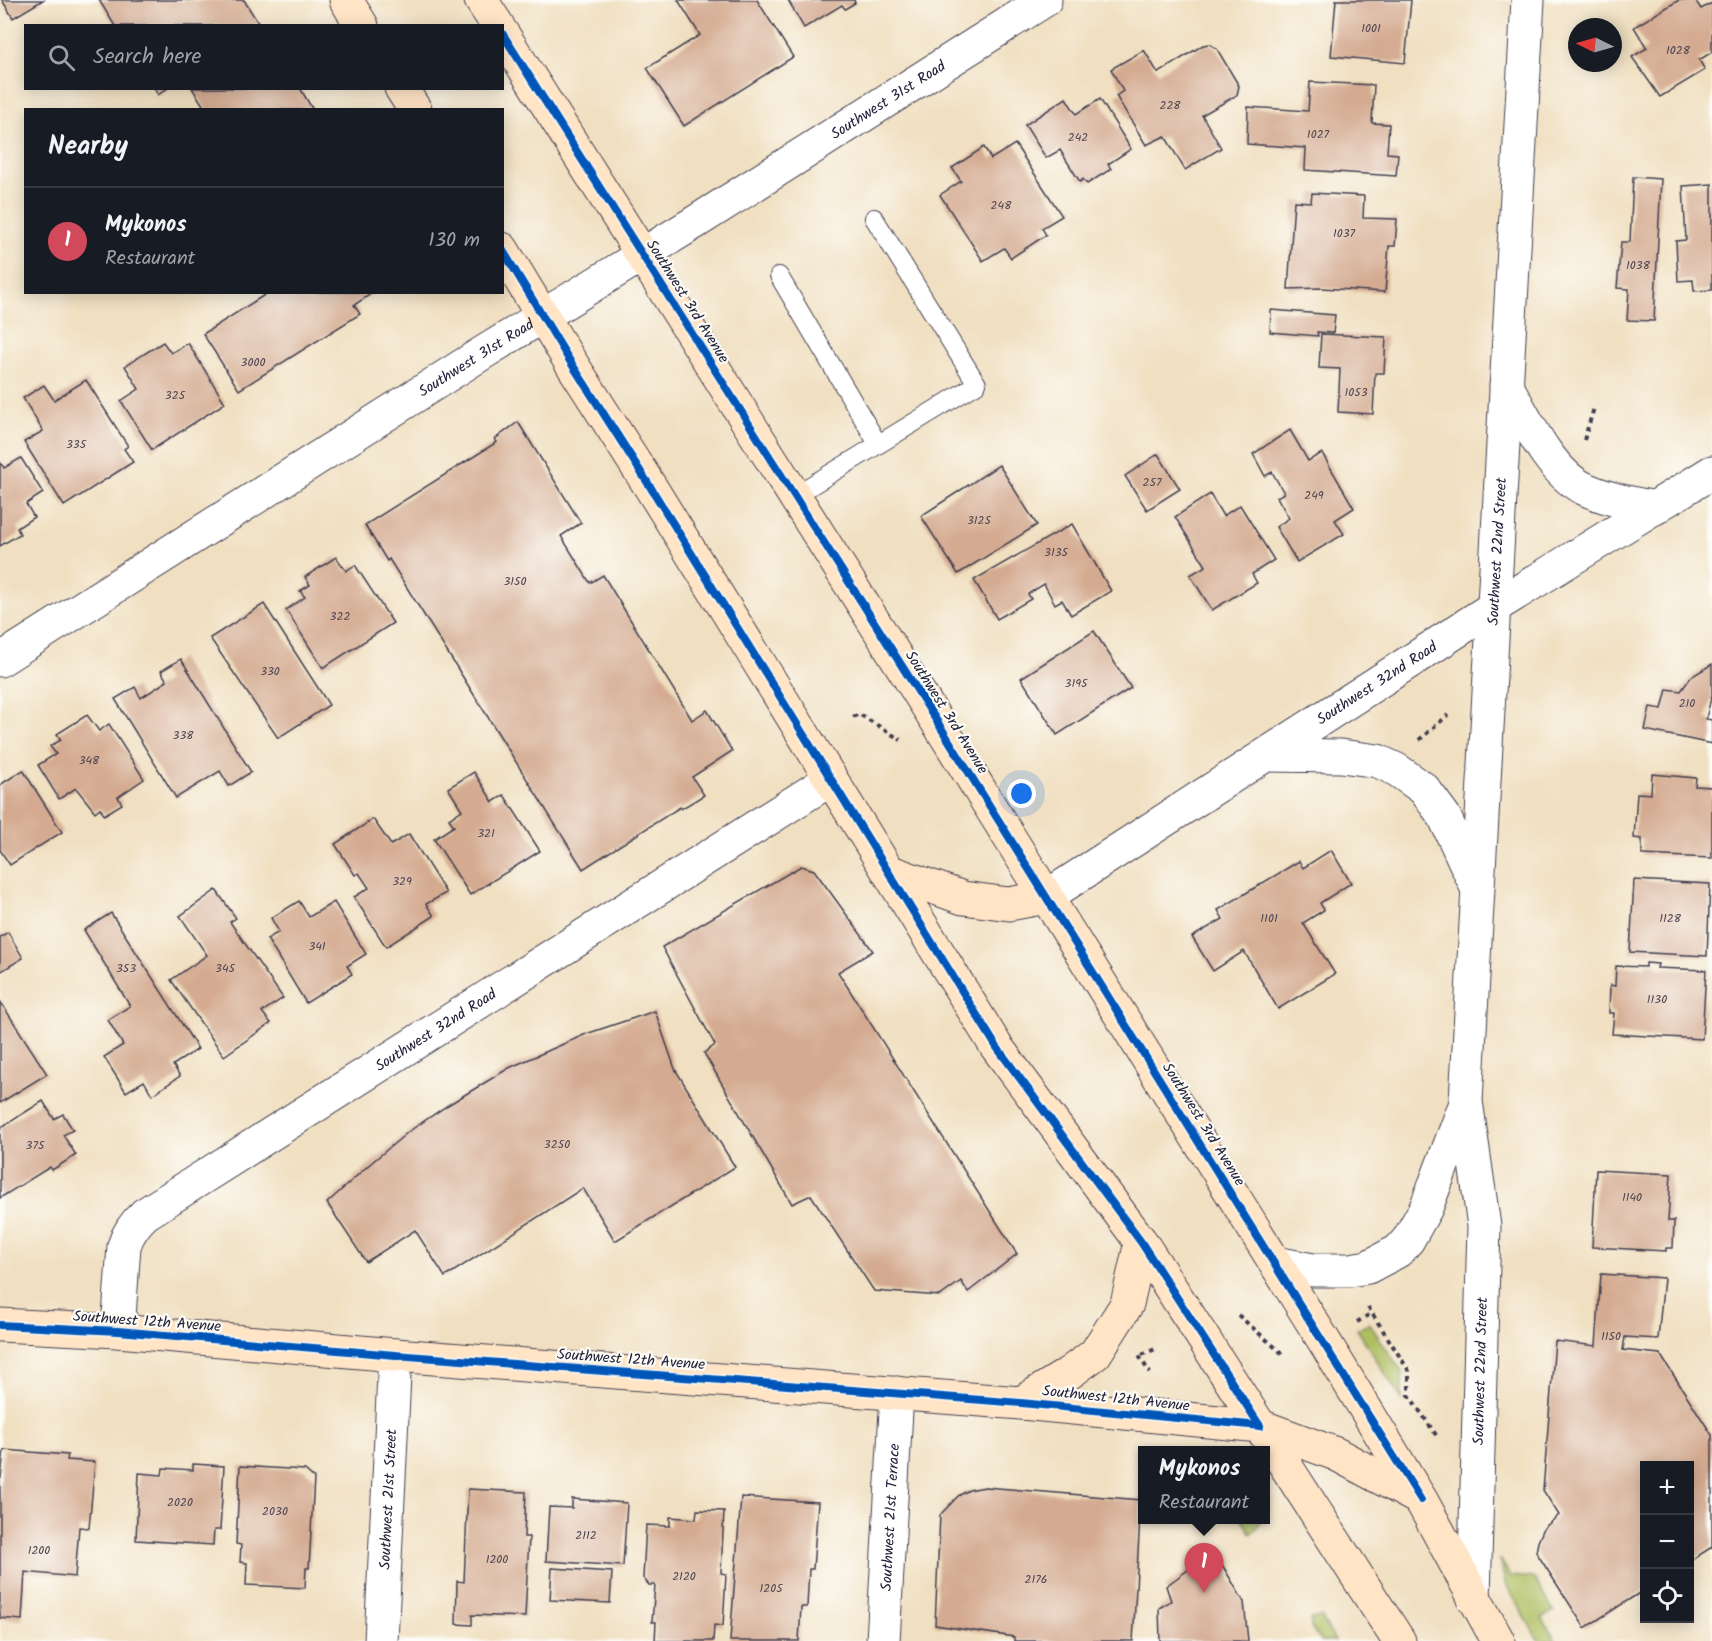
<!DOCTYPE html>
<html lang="en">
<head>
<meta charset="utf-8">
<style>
	:root { --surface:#171b24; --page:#242831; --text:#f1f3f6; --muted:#9ea1a6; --line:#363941; --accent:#d1495b }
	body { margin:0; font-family:Kalam,sans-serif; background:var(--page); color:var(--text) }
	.controls { position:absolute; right:18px; bottom:18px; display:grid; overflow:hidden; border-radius:0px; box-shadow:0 3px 15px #0003 }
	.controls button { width:54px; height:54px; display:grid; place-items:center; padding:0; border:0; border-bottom:2px solid var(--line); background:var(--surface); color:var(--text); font:30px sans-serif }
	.compass { position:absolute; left:1568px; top:18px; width:54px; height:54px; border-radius:50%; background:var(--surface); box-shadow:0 3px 15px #0003; rotate:275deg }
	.you { position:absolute; left:1022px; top:794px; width:21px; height:21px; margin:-15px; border:4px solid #fff; border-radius:50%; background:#1a73e8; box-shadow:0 0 0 9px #1a73e833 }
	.badge { display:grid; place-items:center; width:39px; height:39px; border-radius:50%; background:var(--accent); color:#fff; font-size:20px; font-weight:700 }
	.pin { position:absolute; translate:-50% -50px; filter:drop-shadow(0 2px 3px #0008) }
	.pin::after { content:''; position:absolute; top:32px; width:21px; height:18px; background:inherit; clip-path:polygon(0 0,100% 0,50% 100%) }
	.popup { position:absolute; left:1138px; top:1446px; width:132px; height:78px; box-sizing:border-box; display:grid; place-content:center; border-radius:0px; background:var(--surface); filter:drop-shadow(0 2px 4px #0005); font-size:20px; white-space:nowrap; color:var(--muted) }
	.popup b { font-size:22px; color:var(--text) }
	.popup::after { content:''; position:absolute; left:50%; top:100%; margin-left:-12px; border:12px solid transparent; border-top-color:var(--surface) }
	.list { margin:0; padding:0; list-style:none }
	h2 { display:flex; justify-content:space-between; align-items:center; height:78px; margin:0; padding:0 24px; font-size:26px }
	h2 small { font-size:20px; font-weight:400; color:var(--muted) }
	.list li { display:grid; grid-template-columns:39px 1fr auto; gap:18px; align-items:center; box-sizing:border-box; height:108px; padding:0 24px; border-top:2px solid var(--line) }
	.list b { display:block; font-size:22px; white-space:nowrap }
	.list p { margin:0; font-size:20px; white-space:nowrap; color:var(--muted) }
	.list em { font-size:20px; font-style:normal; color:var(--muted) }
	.icon { flex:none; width:33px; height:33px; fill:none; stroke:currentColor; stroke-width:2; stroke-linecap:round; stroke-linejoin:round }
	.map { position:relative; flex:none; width:1712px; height:1641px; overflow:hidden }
	.search { position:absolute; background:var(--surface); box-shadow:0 3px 15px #0003; left:24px; top:24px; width:480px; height:66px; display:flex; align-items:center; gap:15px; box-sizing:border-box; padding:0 21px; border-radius:0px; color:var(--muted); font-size:22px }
	.panel { position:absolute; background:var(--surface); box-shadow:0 3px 15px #0003; left:24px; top:108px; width:480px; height:186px; border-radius:0px }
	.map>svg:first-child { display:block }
	.green { fill:#aebe61; stroke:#68704e; stroke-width:1.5 }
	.building { fill:#d4ab91 }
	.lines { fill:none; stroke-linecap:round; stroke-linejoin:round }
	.lane-casing { stroke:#413e4f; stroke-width:20 }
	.street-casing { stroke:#413e4f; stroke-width:35 }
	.secondary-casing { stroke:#413e4f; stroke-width:35 }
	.path { stroke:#413e4f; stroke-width:4; stroke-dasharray:4.5 4.5; stroke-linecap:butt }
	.lane { stroke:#fff; stroke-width:18 }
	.street { stroke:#fff; stroke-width:33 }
	.secondary { stroke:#ffe4c6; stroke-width:33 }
	.cycleway-casing { stroke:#fdfcf7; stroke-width:11 }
	.cycleway { stroke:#0057b8; stroke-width:8 }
	.labels { text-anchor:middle; stroke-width:4.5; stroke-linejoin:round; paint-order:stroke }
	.number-label { font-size:12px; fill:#4e4450 }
	.street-label { font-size:15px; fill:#22223b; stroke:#fdfcf7 }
</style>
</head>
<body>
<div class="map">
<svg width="1712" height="1641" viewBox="0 0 1712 1641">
	<rect width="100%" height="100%" fill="#fdfcf7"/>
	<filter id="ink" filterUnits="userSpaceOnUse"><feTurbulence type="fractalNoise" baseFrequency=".0167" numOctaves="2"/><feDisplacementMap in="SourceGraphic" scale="12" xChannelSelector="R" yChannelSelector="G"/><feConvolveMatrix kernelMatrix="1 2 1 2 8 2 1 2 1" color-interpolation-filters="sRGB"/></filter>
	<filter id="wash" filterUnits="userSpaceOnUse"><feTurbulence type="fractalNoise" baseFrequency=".008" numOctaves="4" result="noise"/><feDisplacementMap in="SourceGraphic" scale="24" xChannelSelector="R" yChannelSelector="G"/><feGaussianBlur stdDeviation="1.35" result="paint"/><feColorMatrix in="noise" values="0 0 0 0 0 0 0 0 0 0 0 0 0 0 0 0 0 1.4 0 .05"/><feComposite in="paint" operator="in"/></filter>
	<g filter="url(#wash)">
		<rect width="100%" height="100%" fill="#f0dfc0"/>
		<!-- green -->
		<g class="green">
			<polygon points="1369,1323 1402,1372 1402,1400 1357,1329"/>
			<polygon points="1242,1520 1258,1520 1260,1523 1251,1534"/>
			<polygon points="1500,1559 1510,1576 1534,1578 1554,1611 1542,1618 1556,1641 1539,1641 1505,1583"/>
			<polygon points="1321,1617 1335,1641 1320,1641 1311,1627 1311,1619"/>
		</g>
		<g id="blocks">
			<!-- building -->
			<g class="building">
				<polygon points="2,0 43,0 13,18"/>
				<polygon points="99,0 244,0 260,26 115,26"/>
				<polygon points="678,0 757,0 793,57 684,126 647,68 700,35"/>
				<polygon points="788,0 854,0 855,3 845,9 842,5 804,28"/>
				<polygon points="1336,0 1411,0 1405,63 1331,56"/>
				<polygon points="1679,0 1695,0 1701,9 1712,3 1712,52 1699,60 1705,70 1660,97 1632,57 1647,48 1634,27"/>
				<polygon points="1210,44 1217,49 1239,86 1237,95 1202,115 1221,148 1185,170 1165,136 1146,145 1116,96 1123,91 1111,69 1144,50 1158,73 1203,45"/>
				<polygon points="1310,82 1374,85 1372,123 1389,124 1387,153 1398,154 1396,176 1305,170 1306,148 1247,144 1248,107 1308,111"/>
				<polygon points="154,88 168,88 158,95"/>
				<polygon points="192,88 300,88 313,110 206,110"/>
				<polygon points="1066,98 1076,114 1100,99 1131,149 1108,164 1111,169 1087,184 1083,179 1080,182 1060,150 1046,158 1025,125"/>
				<polygon points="1015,144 1062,216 1042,228 1046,235 1011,258 1004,248 983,261 940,195 961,181 952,168 984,147 991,159"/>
				<polygon points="1633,177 1661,179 1654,321 1627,320 1629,289 1617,288 1621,242 1630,242"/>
				<polygon points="1712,184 1712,290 1694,291 1693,280 1678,281 1676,241 1686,240 1683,186"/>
				<polygon points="1312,193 1364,196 1363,218 1397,219 1395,246 1389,246 1385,292 1321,288 1288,289 1294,201 1311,202"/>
				<polygon points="269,292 374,292 354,305 360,314 239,390 203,334"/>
				<polygon points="1271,310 1335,315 1333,333 1317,332 1318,336 1270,332"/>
				<polygon points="1321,334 1386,337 1384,373 1375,373 1373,414 1338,412 1340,369 1319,368"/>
				<polygon points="163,342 171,353 188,343 225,403 152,450 121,401 139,389 125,366"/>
				<polygon points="86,380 128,446 124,449 133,462 64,506 24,442 43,431 23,398 44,385 54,400"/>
				<polygon points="518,422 581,523 561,536 590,583 603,575 692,720 707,710 732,751 692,777 704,795 681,809 680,807 583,869 389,559 387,561 365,525 497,442 495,439"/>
				<polygon points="1290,430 1308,461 1322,453 1354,508 1335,520 1344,534 1297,562 1276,527 1289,518 1277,497 1284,493 1272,472 1265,476 1253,454"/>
				<polygon points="1158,454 1180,489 1147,510 1125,476"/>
				<polygon points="21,458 43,493 26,504 34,517 17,528 20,534 0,546 0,462 4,468"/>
				<polygon points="999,465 1037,525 958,574 921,516"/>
				<polygon points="1210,494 1223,516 1240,505 1274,560 1252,574 1257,583 1212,610 1190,575 1206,566 1175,517"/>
				<polygon points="1072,524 1111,591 1071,615 1062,600 1055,604 1044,584 1028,594 1031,599 997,619 974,580"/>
				<polygon points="336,557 346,571 355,565 393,623 323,668 286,610 305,597 300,591 310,585 305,577"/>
				<polygon points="264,604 329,705 278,738 210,638"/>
				<polygon points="1094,631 1131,688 1057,735 1021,678"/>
				<polygon points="181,659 251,772 229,786 220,771 176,798 115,699 135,687 141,698 167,681 161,671"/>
				<polygon points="1712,664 1712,700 1711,698 1706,719 1712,720 1712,744 1645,730 1650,707 1662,709 1667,689 1681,691 1691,677"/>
				<polygon points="87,715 99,731 109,724 144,779 118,797 122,804 104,815 100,808 95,812 76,788 59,799 38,765 56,754 50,746 61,740 57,734"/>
				<polygon points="23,770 62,832 10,865 0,850 0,785"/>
				<polygon points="474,772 493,802 504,795 540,851 470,895 434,839 454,826 449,819 462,810 448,788"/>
				<polygon points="1652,774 1696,778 1695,786 1712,787 1712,858 1642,855 1642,839 1634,838 1637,793 1651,794"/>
				<polygon points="373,819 391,845 409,834 446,893 426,904 434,916 386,947 354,897 369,888 359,873 355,875 335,844"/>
				<polygon points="1331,850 1351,883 1320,903 1324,910 1303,923 1335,974 1278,1009 1244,951 1213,971 1192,937 1223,919 1218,910 1299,861 1303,868"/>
				<polygon points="801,866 814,870 873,951 838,972 1017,1254 968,1292 961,1281 940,1296 874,1291 811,1195 792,1204 704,1053 715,1045 662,947"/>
				<polygon points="1634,880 1710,884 1707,956 1630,952"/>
				<polygon points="216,890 236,918 230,922 283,998 262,1012 271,1023 224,1056 171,980 207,955 180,916"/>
				<polygon points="299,901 309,917 334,902 366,954 347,966 352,974 306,1003 267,939 279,932 271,918"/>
				<polygon points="111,913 198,1049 173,1065 180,1076 152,1095 144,1081 126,1092 104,1057 123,1045 108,1020 130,1006 84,930"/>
				<polygon points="8,932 23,958 0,972 0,937"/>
				<polygon points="1646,963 1658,964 1657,968 1706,970 1702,1039 1612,1034 1614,1013 1609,1013 1610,985 1615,986 1616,966 1646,967"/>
				<polygon points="0,1001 47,1074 0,1103"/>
				<polygon points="655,1011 675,1069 735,1167 615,1241 583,1188 445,1277 415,1230 366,1262 327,1203 371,1163 408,1132 448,1105 509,1068 586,1034"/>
				<polygon points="43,1101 54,1119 63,1114 73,1130 63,1135 76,1155 52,1170 50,1167 0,1198 0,1128"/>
				<polygon points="1596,1170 1671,1174 1668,1221 1674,1221 1673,1248 1666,1248 1666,1251 1592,1247"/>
				<polygon points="1601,1274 1664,1278 1658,1339 1625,1337 1623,1350 1660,1354 1712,1435 1712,1547 1690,1561 1690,1466 1644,1466 1644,1590 1585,1628 1536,1552 1538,1542 1544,1528 1559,1515 1543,1490 1555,1341 1596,1346"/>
				<polygon points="4,1450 68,1455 67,1460 95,1462 89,1528 79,1527 75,1577 25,1572 22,1620 0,1618 0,1478 1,1478"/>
				<polygon points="193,1464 224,1466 220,1530 214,1530 213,1545 136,1540 139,1473 162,1475 163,1468 193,1470"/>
				<polygon points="240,1466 305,1470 314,1478 309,1568 306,1568 305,1588 246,1585 247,1563 240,1562 241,1545 236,1544"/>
				<polygon points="985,1487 1141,1500 1133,1641 1014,1641 1014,1637 935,1625 940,1515 958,1496 969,1490"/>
				<polygon points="468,1489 526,1492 524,1537 529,1537 525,1617 472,1615 472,1625 456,1624 457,1581 464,1582"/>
				<polygon points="741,1497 818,1502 813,1569 809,1569 807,1607 801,1607 799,1641 730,1641"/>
				<polygon points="572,1499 627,1503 623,1566 546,1561 549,1507 572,1508"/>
				<polygon points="697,1510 724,1511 721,1573 726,1574 723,1626 714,1625 713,1641 655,1641 656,1622 652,1622 655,1585 649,1585 643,1578 646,1525 670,1526 670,1517 696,1519"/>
				<polygon points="1214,1551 1244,1602 1248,1641 1160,1641 1159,1608 1171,1601 1166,1586"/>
				<polygon points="552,1568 612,1572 610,1603 550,1600"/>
			</g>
		</g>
	</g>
	<g filter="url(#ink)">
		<use href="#blocks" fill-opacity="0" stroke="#413e4f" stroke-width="1.5"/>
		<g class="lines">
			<!-- lane casing -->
			<g class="lane-casing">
				<g id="lane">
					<polyline points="779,276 878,444"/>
					<polyline points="794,496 977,384 874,218"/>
				</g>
			</g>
			<!-- street casing -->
			<g class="street-casing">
				<g id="street">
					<path d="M1506,385C1525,417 1549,471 1583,488C1606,499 1631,503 1655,508"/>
					<path id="s1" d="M0,660L481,354L694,223L1045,0"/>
					<polyline points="1267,755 1341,756 1378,761 1397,770 1424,789 1444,816 1477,888"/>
					<path id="s2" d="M1046,897L1494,607L1712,472"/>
					<polyline points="1275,1263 1313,1270 1350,1270 1368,1267 1398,1251 1408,1240 1426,1208 1466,1103"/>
					<path id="s3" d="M118,1331L124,1246C128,1233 134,1224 145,1214L831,779"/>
					<path id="s4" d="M1474,1599L1484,1226L1466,1101L1528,0"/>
					<path id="s5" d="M381,1641L395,1355"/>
					<path id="s6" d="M883,1641L897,1393"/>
				</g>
			</g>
			<!-- secondary casing -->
			<g class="secondary-casing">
				<g id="secondary">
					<polyline points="346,0 362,26"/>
					<polyline points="481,0 498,26"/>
					<polyline points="502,33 943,731 1324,1341 1421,1500 1498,1641"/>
					<polyline points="401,88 415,110"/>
					<polyline points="502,249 568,358 651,488 996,1046 1141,1242 1399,1641"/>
					<polyline points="888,871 963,898 1009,904 1046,897"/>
					<polyline points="0,1325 118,1331 395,1355 1021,1403 1260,1426 1336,1454 1420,1499"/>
					<polyline points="1021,1403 1065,1376 1095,1354 1127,1304 1141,1242"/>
				</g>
			</g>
			<!-- path -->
			<g class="path">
				<polyline points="1584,440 1594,408"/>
				<polyline points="853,717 859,714 901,740"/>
				<polyline points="1419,740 1448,715"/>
				<polyline points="1368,1307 1409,1371 1409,1395 1438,1438"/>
				<polyline points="1238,1315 1284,1355"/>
				<polyline points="1357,1322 1372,1313"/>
				<polyline points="1142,1355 1155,1349"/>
				<polyline points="1139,1356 1150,1373"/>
			</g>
			<!-- lane -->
			<use href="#lane" class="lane"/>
			<!-- street -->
			<use href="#street" class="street"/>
			<!-- secondary -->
			<use href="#secondary" class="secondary"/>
			<!-- cycleway casing -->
			<g class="cycleway-casing">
				<g id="cycleway">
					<polyline points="502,33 943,731 1421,1500"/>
					<polyline points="502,249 568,358 651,488 996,1046 1141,1242 1260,1426"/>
					<polyline points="0,1325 118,1331 395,1355 1021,1403 1260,1426"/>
				</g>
			</g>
			<!-- cycleway -->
			<use href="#cycleway" class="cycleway"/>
		</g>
	</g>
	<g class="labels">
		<!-- number labels -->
		<g class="number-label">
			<text x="1371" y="32">1001</text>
			<text x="1678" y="54">1028</text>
			<text x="1170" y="109">228</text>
			<text x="1318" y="138">1027</text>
			<text x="1078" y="141">242</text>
			<text x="1001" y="209">248</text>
			<text x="1344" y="237">1037</text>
			<text x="1638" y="269">1038</text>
			<text x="253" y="366">3000</text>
			<text x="1356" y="396">1053</text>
			<text x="175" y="399">325</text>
			<text x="76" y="448">335</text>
			<text x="1152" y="486">257</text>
			<text x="1314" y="499">249</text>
			<text x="979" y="524">3125</text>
			<text x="1056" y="556">3135</text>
			<text x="515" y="585">3150</text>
			<text x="340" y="620">322</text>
			<text x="270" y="675">330</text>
			<text x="1076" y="687">3195</text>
			<text x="1687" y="707">210</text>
			<text x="183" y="739">338</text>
			<text x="89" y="764">348</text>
			<text x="486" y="837">321</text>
			<text x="402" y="885">329</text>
			<text x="1269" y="922">1101</text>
			<text x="1670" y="922">1128</text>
			<text x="317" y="950">341</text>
			<text x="126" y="972">353</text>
			<text x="225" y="972">345</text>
			<text x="1657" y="1003">1130</text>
			<text x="557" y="1148">3250</text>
			<text x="35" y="1149">375</text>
			<text x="1632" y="1201">1140</text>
			<text x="1611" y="1340">1150</text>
			<text x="180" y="1506">2020</text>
			<text x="275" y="1515">2030</text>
			<text x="586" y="1539">2112</text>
			<text x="39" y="1554">1200</text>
			<text x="497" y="1563">1200</text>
			<text x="684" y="1580">2120</text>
			<text x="1036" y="1583">2176</text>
			<text x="771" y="1592">1205</text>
		</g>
		<!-- street labels -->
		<g class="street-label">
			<text dy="5" stroke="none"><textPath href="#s1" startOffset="1050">Southwest 31st Road</textPath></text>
			<text transform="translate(688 301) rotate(58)" y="5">Southwest 3rd Avenue</text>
			<text dy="5" stroke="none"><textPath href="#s1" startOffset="564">Southwest 31st Road</textPath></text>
			<text dy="5" stroke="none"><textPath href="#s4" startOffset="1050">Southwest 22nd Street</textPath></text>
			<text dy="5" stroke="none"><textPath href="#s2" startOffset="394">Southwest 32nd Road</textPath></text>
			<text transform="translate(947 712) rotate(58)" y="5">Southwest 3rd Avenue</text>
			<text dy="5" stroke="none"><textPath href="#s3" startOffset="468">Southwest 32nd Road</textPath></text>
			<text transform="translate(1204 1124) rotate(58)" y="5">Southwest 3rd Avenue</text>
			<text transform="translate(147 1321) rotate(4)" y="5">Southwest 12th Avenue</text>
			<text transform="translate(631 1359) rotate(4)" y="5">Southwest 12th Avenue</text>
			<text dy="5" stroke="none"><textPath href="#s4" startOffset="228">Southwest 22nd Street</textPath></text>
			<text transform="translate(1116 1398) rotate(6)" y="5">Southwest 12th Avenue</text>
			<text dy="5" stroke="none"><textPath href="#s5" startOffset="142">Southwest 21st Street</textPath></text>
			<text dy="5" stroke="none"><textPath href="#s6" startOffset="124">Southwest 21st Terrace</textPath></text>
		</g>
	</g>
</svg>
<div class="controls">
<button>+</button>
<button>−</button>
<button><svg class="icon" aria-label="locate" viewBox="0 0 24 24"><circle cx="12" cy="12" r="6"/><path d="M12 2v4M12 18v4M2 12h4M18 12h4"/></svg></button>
</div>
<svg class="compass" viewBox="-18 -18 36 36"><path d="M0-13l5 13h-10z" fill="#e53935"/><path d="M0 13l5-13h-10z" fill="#9ea1a6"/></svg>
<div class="you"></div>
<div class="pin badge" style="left:1204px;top:1593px">1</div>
<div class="popup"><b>Mykonos</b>Restaurant</div>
<div class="search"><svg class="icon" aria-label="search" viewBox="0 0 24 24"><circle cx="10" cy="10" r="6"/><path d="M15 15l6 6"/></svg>Search here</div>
<section class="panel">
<h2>Nearby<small></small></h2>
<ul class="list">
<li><span class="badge">1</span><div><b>Mykonos</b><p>Restaurant</p></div><em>130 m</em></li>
</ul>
</section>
</div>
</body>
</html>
